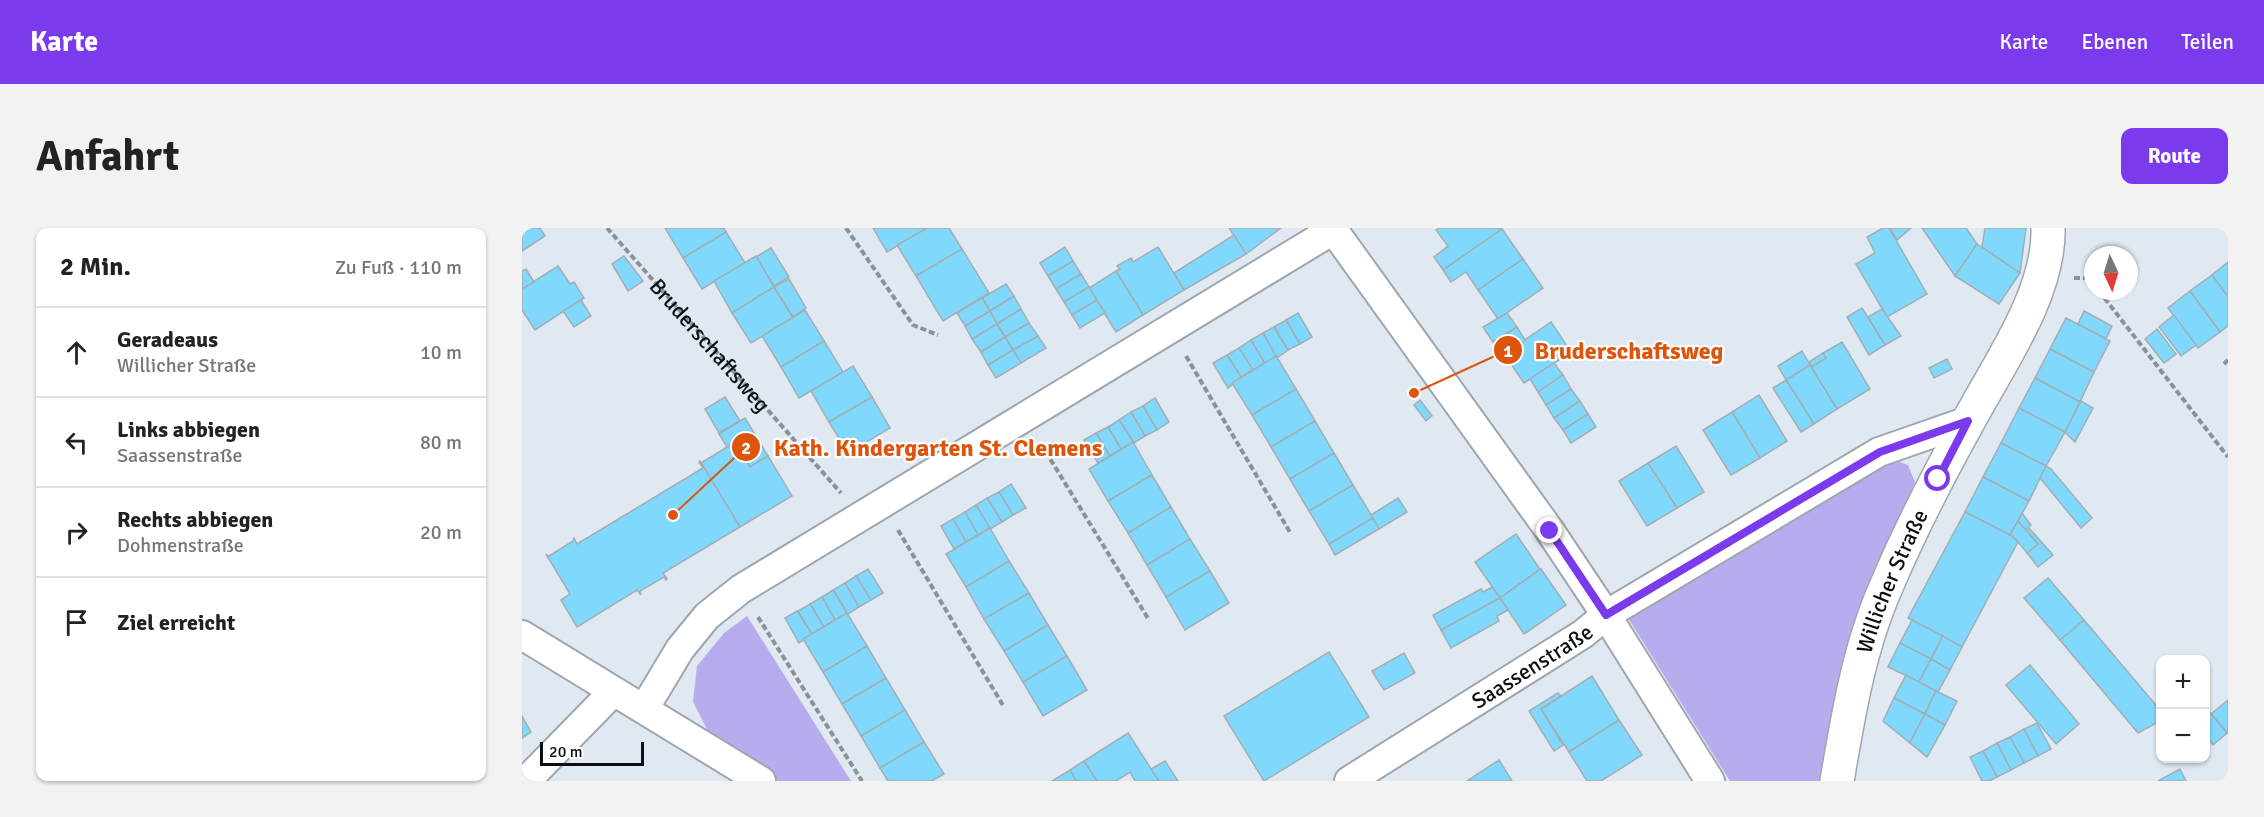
<!DOCTYPE html>
<html lang="de">
<head>
<meta charset="utf-8">
<style>
	:root { --surface:#fff; --page:#f2f2f2; --text:#222; --muted:#767676; --line:#e0e0e0; --accent:#7c3aed }
	body { margin:0; font-family:Signika,sans-serif; background:var(--page); color:var(--text) }
	.controls { position:absolute; right:18px; bottom:18px; display:grid; overflow:hidden; border-radius:12px; box-shadow:0 2px 4px #0004 }
	.controls button { width:54px; height:54px; display:grid; place-items:center; padding:0; border:0; border-bottom:2px solid var(--line); background:var(--surface); color:var(--text); font:30px sans-serif }
	.compass { position:absolute; left:1562px; top:18px; width:54px; height:54px; border-radius:50%; background:var(--surface); box-shadow:0 2px 4px #0004; rotate:176deg }
	.scale { position:absolute; left:18px; bottom:15px; width:104px; box-sizing:border-box; padding-left:6px; border:3px solid #0c0f12; border-top:0; font-size:16px; line-height:21px; white-space:nowrap; color:#0c0f12; -webkit-text-stroke:4px #fff; paint-order:stroke }
	.stop { position:absolute; width:18px; height:18px; margin:-14px; border:4px solid #7c3aed; border-radius:50%; background:#fff }
	.stop.end { background:#7c3aed; border-color:#fff; box-shadow:0 2px 6px #0008 }
	.list { margin:0; padding:0; list-style:none }
	h2 { display:flex; justify-content:space-between; align-items:center; height:78px; margin:0; padding:0 24px; font-size:26px }
	h2 small { font-size:20px; font-weight:400; color:var(--muted) }
	.list li { display:grid; grid-template-columns:39px 1fr auto; gap:18px; align-items:center; box-sizing:border-box; height:90px; padding:0 24px; border-top:2px solid var(--line) }
	.list b { display:block; font-size:22px; white-space:nowrap }
	.list p { margin:0; font-size:20px; white-space:nowrap; color:var(--muted) }
	.list em { font-size:20px; font-style:normal; color:var(--muted) }
	.icon { flex:none; width:33px; height:33px; fill:none; stroke:currentColor; stroke-width:2; stroke-linecap:round; stroke-linejoin:round }
	.map { position:relative; flex:none; width:1706px; height:553px; overflow:hidden; border-radius:12px }
	header { display:flex; align-items:center; gap:36px; box-sizing:border-box; height:84px; padding:0 30px; background:var(--accent); color:#fff }
	header strong { font-size:28px }
	nav { display:flex; gap:33px; margin-inline-start:auto; font-size:21px }
	.intro { display:flex; align-items:center; justify-content:space-between; box-sizing:border-box; height:144px; padding:0 36px }
	h1 { margin:0; font-size:42px }
	.button { padding:15px 27px; border-radius:12px; background:var(--accent); color:#fff; font-size:21px; font-weight:700 }
	main { display:flex; gap:36px; padding:0 36px }
	aside { flex:1; background:var(--surface); border-radius:12px; box-shadow:0 2px 4px #0004 }
	.map>svg:first-child { display:block }
	.green { fill:#b7aced }
	.building { fill:#80d9fd; stroke:#a2aeb4; stroke-width:1.5 }
	.lines { fill:none; stroke-linecap:round; stroke-linejoin:round }
	.minor-casing { stroke:#9ea7af; stroke-width:32 }
	.tertiary-casing { stroke:#9ea7af; stroke-width:36 }
	.path { stroke:#8a9197; stroke-width:4; stroke-dasharray:6 3; stroke-linecap:butt }
	.minor { stroke:#fff; stroke-width:28 }
	.tertiary { stroke:#fff; stroke-width:33 }
	.route { stroke:#7c3aed; stroke-width:8 }
	.labels { text-anchor:middle; stroke-width:4.5; stroke-linejoin:round; paint-order:stroke }
	.street-label { font-size:22px; fill:#0c0f12; stroke:#fff }
	.leader { fill:none; stroke:#dd550c; stroke-width:2 }
	.callout-dot { fill:#dd550c; stroke:#fff; stroke-width:2 }
	.mark-label { font-size:18px; text-anchor:middle; font-weight:bold; fill:#fff }
	.callout-label { font-size:24px; text-anchor:middle; font-weight:bold; fill:#dd550c; stroke:#fff; stroke-width:4.5; stroke-linejoin:round; paint-order:stroke }
</style>
</head>
<body>
<header>
<strong>Karte</strong>
<nav><a>Karte</a><a>Ebenen</a><a>Teilen</a></nav>
</header>
<div class="intro"><h1>Anfahrt</h1><a class="button">Route</a></div>
<main>
<aside>
<h2>2 Min.<small>Zu Fuß · 110 m</small></h2>
<ul class="list">
<li><svg class="icon" aria-label="ahead" viewBox="0 0 24 24"><path d="M12 20V5M6 11l6-6 6 6"/></svg><div><b>Geradeaus</b><p>Willicher Straße</p></div><em>10 m</em></li>
<li><svg class="icon" aria-label="left" viewBox="0 0 24 24"><path d="M17 20v-9H6M10 6l-5 5 5 5"/></svg><div><b>Links abbiegen</b><p>Saassenstraße</p></div><em>80 m</em></li>
<li><svg class="icon" aria-label="right" viewBox="0 0 24 24"><path d="M7 20v-9h11M14 6l5 5-5 5"/></svg><div><b>Rechts abbiegen</b><p>Dohmenstraße</p></div><em>20 m</em></li>
<li><svg class="icon" aria-label="arrive" viewBox="0 0 24 24"><path d="M6 21V4h12l-3 4 3 4H6"/></svg><div><b>Ziel erreicht</b></div></li>
</ul>
</aside>
<div class="map">
<svg width="1706" height="553" viewBox="0 0 1706 553">
	<rect width="100%" height="100%" fill="#e0e9f2"/>
	<!-- green -->
	<g class="green">
		<polygon points="1370,231 1386,237 1393,254 1351,356 1300,553 1208,553 1106,390"/>
		<polygon points="225,388 329,553 256,553 191,513 171,474 175,438 202,405"/>
	</g>
	<!-- building -->
	<g class="building">
		<polygon points="0,0 18,0 23,8 0,23"/>
		<polygon points="143,0 202,0 204,4 161,30"/>
		<polygon points="351,0 405,0 365,24"/>
		<polygon points="405,0 427,0 440,21 394,48 375,17"/>
		<polygon points="707,0 759,0 724,26"/>
		<polygon points="917,0 980,0 980,1 921,42 912,29 926,18 914,2"/>
		<polygon points="1361,0 1367,0 1405,66 1365,89 1334,36 1353,25 1345,9"/>
		<polygon points="1368,0 1389,0 1375,12"/>
		<polygon points="1400,0 1444,0 1455,16 1433,48"/>
		<polygon points="1463,0 1504,0 1498,45 1460,19"/>
		<polygon points="980,1 1001,31 956,62 944,44 929,54 921,42"/>
		<polygon points="204,4 223,35 180,61 161,30"/>
		<polygon points="712,7 724,26 662,62 652,45"/>
		<polygon points="1455,16 1498,45 1477,76 1433,48"/>
		<polygon points="543,19 551,33 526,48 518,35"/>
		<polygon points="636,19 662,62 621,87 594,43 598,41 595,38 609,30 611,34"/>
		<polygon points="249,20 267,49 252,58 234,29"/>
		<polygon points="440,21 467,65 421,93 394,48"/>
		<polygon points="102,28 121,53 106,63 90,36"/>
		<polygon points="234,28 252,59 210,85 192,53"/>
		<polygon points="1001,31 1021,60 976,91 956,62"/>
		<polygon points="551,33 559,46 534,61 526,48"/>
		<polygon points="1706,34 1706,69 1690,47"/>
		<polygon points="36,38 48,56 52,54 62,70 13,102 0,82 0,61"/>
		<polygon points="4,41 12,54 0,61 0,43"/>
		<polygon points="594,43 621,87 594,104 567,60"/>
		<polygon points="559,46 567,59 542,74 534,61"/>
		<polygon points="1690,47 1706,69 1706,98 1698,104 1668,63"/>
		<polygon points="267,51 284,80 271,89 252,59"/>
		<polygon points="484,56 492,68 468,83 460,70"/>
		<polygon points="252,59 271,90 229,115 210,85"/>
		<polygon points="567,59 575,72 550,87 542,74"/>
		<polygon points="1668,63 1698,104 1676,120 1646,80"/>
		<polygon points="492,68 499,81 475,96 468,83"/>
		<polygon points="460,70 468,83 443,98 435,85"/>
		<polygon points="59,72 69,88 52,99 41,83"/>
		<polygon points="575,72 583,85 558,100 550,87"/>
		<polygon points="1340,80 1363,117 1347,127 1325,89"/>
		<polygon points="499,81 507,95 483,109 475,96"/>
		<polygon points="1360,81 1379,108 1363,117 1346,89"/>
		<polygon points="283,82 302,113 259,139 240,108"/>
		<polygon points="468,83 475,96 450,111 443,98"/>
		<polygon points="1562,83 1590,98 1584,111 1556,96"/>
		<polygon points="776,85 790,109 778,116 764,92"/>
		<polygon points="985,85 995,99 971,114 961,99"/>
		<polygon points="1652,87 1674,117 1659,128 1637,99"/>
		<polygon points="1544,90 1588,113 1572,144 1528,121"/>
		<polygon points="764,92 778,116 766,122 752,99"/>
		<polygon points="1029,94 1049,124 1002,155 982,126"/>
		<polygon points="507,95 516,108 491,122 483,109"/>
		<polygon points="475,96 483,109 459,124 450,111"/>
		<polygon points="752,99 766,122 755,130 741,105"/>
		<polygon points="995,99 1003,112 980,129 971,114"/>
		<polygon points="1635,101 1654,126 1642,135 1623,111"/>
		<polygon points="741,105 754,128 743,136 729,112"/>
		<polygon points="516,108 524,120 499,135 491,122"/>
		<polygon points="483,109 491,122 466,137 459,124"/>
		<polygon points="729,112 743,136 731,142 717,120"/>
		<polygon points="302,113 321,144 277,170 259,139"/>
		<polygon points="1320,114 1348,161 1315,181 1289,139 1304,130 1301,125"/>
		<polygon points="717,120 731,142 719,149 705,127"/>
		<polygon points="1528,121 1572,144 1558,174 1513,150"/>
		<polygon points="491,122 499,135 474,150 466,137"/>
		<polygon points="1280,123 1288,137 1264,152 1256,138"/>
		<polygon points="1301,125 1304,130 1289,139 1287,134"/>
		<polygon points="705,127 719,149 706,160 691,135"/>
		<polygon points="754,128 774,161 730,187 710,155"/>
		<polygon points="1425,131 1430,141 1412,150 1407,140"/>
		<polygon points="1032,135 1041,147 1016,164 1008,151"/>
		<polygon points="1288,137 1315,181 1292,196 1264,152"/>
		<polygon points="331,138 350,169 307,194 289,163"/>
		<polygon points="1041,147 1049,161 1024,177 1016,164"/>
		<polygon points="1513,150 1558,174 1543,204 1497,180"/>
		<polygon points="1264,152 1292,196 1279,204 1251,160"/>
		<polygon points="774,161 793,193 749,219 730,187"/>
		<polygon points="1049,161 1058,173 1032,190 1024,177"/>
		<polygon points="1237,167 1265,213 1238,230 1210,184"/>
		<polygon points="203,169 218,193 197,205 183,181"/>
		<polygon points="350,169 368,200 326,225 307,194"/>
		<polygon points="633,170 647,194 635,202 621,178"/>
		<polygon points="898,172 910,188 904,193 892,177"/>
		<polygon points="1058,173 1066,186 1041,202 1032,190"/>
		<polygon points="1559,173 1571,180 1553,214 1543,204"/>
		<polygon points="621,178 635,202 623,208 609,184"/>
		<polygon points="1497,180 1543,204 1524,238 1479,215"/>
		<polygon points="609,184 623,208 612,215 597,192"/>
		<polygon points="1210,184 1238,230 1209,247 1181,202"/>
		<polygon points="1066,186 1074,199 1049,215 1041,202"/>
		<polygon points="223,190 246,228 228,239 213,214 205,219 197,206"/>
		<polygon points="597,192 611,214 599,221 586,199"/>
		<polygon points="793,193 812,225 768,251 749,219"/>
		<polygon points="586,199 599,221 588,228 574,205"/>
		<polygon points="574,205 588,228 576,235 562,212"/>
		<polygon points="213,214 228,239 246,228 270,268 218,299 179,235"/>
		<polygon points="611,214 630,247 586,273 567,241"/>
		<polygon points="1479,215 1524,238 1507,273 1461,249"/>
		<polygon points="1154,218 1182,264 1155,280 1126,235"/>
		<polygon points="812,225 831,257 787,283 768,251"/>
		<polygon points="178,233 218,299 141,345 145,351 144,352 142,349 118,363 119,367 115,362 55,399 39,372 48,366 24,326 27,328 51,313 52,310 55,316 181,240 177,234"/>
		<polygon points="1126,235 1155,280 1125,298 1097,253"/>
		<polygon points="1524,238 1529,241 1570,290 1559,300 1518,250"/>
		<polygon points="630,247 649,279 606,305 586,273"/>
		<polygon points="1461,249 1507,273 1488,307 1443,284"/>
		<polygon points="489,256 504,280 491,287 477,264"/>
		<polygon points="831,257 851,290 807,316 787,283"/>
		<polygon points="477,264 491,287 480,294 465,270"/>
		<polygon points="465,270 480,294 468,301 454,277"/>
		<polygon points="876,270 885,284 857,301 849,287"/>
		<polygon points="454,277 468,300 456,307 443,284"/>
		<polygon points="649,279 668,311 625,337 606,305"/>
		<polygon points="443,284 456,307 444,314 431,291"/>
		<polygon points="1443,284 1488,307 1496,314 1440,419 1386,390"/>
		<polygon points="1500,285 1509,297 1504,302 1496,293"/>
		<polygon points="851,290 857,301 813,327 807,316"/>
		<polygon points="431,291 444,314 432,321 419,298"/>
		<polygon points="1496,293 1516,316 1505,325 1493,310 1488,307"/>
		<polygon points="468,300 487,333 444,359 424,326"/>
		<polygon points="1507,300 1531,327 1516,339 1505,325 1516,316 1504,302"/>
		<polygon points="994,306 1018,341 978,370 953,334"/>
		<polygon points="668,311 688,343 644,369 625,337"/>
		<polygon points="487,333 507,365 462,391 444,359"/>
		<polygon points="346,341 361,365 349,372 334,348"/>
		<polygon points="1019,341 1044,377 1002,406 978,370"/>
		<polygon points="688,343 707,375 663,402 644,369"/>
		<polygon points="334,348 349,372 337,379 323,355"/>
		<polygon points="1526,350 1562,392 1538,412 1502,370"/>
		<polygon points="323,355 337,379 326,386 311,362"/>
		<polygon points="970,359 978,370 919,402 911,387 959,361 961,364"/>
		<polygon points="311,362 325,385 313,392 300,369"/>
		<polygon points="507,365 526,397 482,423 462,391"/>
		<polygon points="300,369 313,392 302,399 288,376"/>
		<polygon points="978,370 986,382 975,388 977,393 929,420 919,402"/>
		<polygon points="288,376 302,399 290,406 276,383"/>
		<polygon points="275,383 290,406 277,415 263,390"/>
		<polygon points="325,385 345,418 301,444 281,411"/>
		<polygon points="1390,392 1421,408 1409,431 1378,415"/>
		<polygon points="1562,392 1638,482 1638,493 1616,505 1538,412"/>
		<polygon points="526,397 545,428 501,454 482,423"/>
		<polygon points="1421,408 1440,419 1428,442 1409,431"/>
		<polygon points="1378,415 1409,431 1397,454 1366,439"/>
		<polygon points="345,418 364,450 320,476 301,444"/>
		<polygon points="807,424 847,489 742,553 702,488"/>
		<polygon points="882,425 893,445 862,462 850,443"/>
		<polygon points="545,428 565,462 521,488 501,454"/>
		<polygon points="1409,431 1428,442 1416,464 1397,454"/>
		<polygon points="1508,437 1557,496 1534,516 1484,457"/>
		<polygon points="1384,447 1414,463 1403,486 1372,470"/>
		<polygon points="1070,448 1097,492 1047,524 1019,481"/>
		<polygon points="364,450 383,482 339,508 320,476"/>
		<polygon points="1414,463 1435,473 1423,497 1403,486"/>
		<polygon points="1036,465 1039,468 1019,481 1041,517 1032,523 1007,483"/>
		<polygon points="1372,470 1403,486 1388,515 1361,493"/>
		<polygon points="1706,472 1706,505 1689,486"/>
		<polygon points="383,482 402,514 358,540 339,508"/>
		<polygon points="1686,482 1705,505 1691,517 1684,508 1684,484"/>
		<polygon points="1403,486 1423,497 1405,529 1388,515"/>
		<polygon points="0,488 9,504 0,510"/>
		<polygon points="1097,492 1120,527 1079,553 1065,553 1047,524"/>
		<polygon points="1515,495 1529,521 1516,528 1502,501"/>
		<polygon points="1502,501 1516,528 1502,535 1488,509"/>
		<polygon points="606,505 637,553 613,553 608,544 594,553 575,553 562,533"/>
		<polygon points="1488,509 1502,535 1489,542 1475,515"/>
		<polygon points="402,514 422,546 410,553 366,553 358,540"/>
		<polygon points="1475,515 1489,542 1475,549 1461,523"/>
		<polygon points="1461,523 1475,549 1467,553 1460,553 1448,529"/>
		<polygon points="977,532 990,553 945,553"/>
		<polygon points="562,533 575,553 554,553 548,542"/>
		<polygon points="643,533 656,553 637,553 629,541"/>
		<polygon points="1658,541 1664,553 1636,553"/>
		<polygon points="548,542 554,553 530,553"/>
	</g>
	<g class="lines">
		<!-- minor casing -->
		<g class="minor-casing">
			<g id="minor">
				<polyline points="810,0 1028,303 1084,387 1188,553"/>
				<polyline points="0,407 239,553"/>
				<polyline points="122,481 158,421 185,388 219,361 811,2"/>
				<polyline points="4,553 91,464"/>
				<path id="s2" d="M827,553L1061,406L1084,387L1357,224L1446,193"/>
			</g>
		</g>
		<!-- tertiary casing -->
		<g class="tertiary-casing">
			<g id="tertiary">
				<path id="s3" d="M1315,553C1326,488 1337,420 1364,359C1388,302 1417,246 1447,192C1477,136 1528,65 1526,0"/>
			</g>
		</g>
		<!-- path -->
		<g class="path">
			<path id="s1" d="M85,0L319,265"/>
			<polyline points="324,0 391,97 416,107"/>
			<polyline points="1552,50 1567,50 1571,55"/>
			<polyline points="1577,63 1706,229"/>
			<polyline points="664,128 769,306"/>
			<polyline points="1702,136 1706,132"/>
			<polyline points="519,216 627,392"/>
			<polyline points="376,302 482,479"/>
			<polyline points="236,389 340,553"/>
		</g>
		<!-- minor -->
		<use href="#minor" class="minor"/>
		<!-- tertiary -->
		<use href="#tertiary" class="tertiary"/>
	</g>
	<g class="lines">
		<!-- route -->
		<polyline class="route" points="1028,303 1084,387 1358,224 1446,193 1416,251"/>
	</g>
	<g class="labels">
		<!-- street labels -->
		<g class="street-label">
			<text dy="8" stroke="none"><textPath href="#s1" startOffset="156">Bruderschaftsweg</textPath></text>
			<text dy="8" stroke="none"><textPath href="#s3" startOffset="208">Willicher Straße</textPath></text>
			<text dy="8" stroke="none"><textPath href="#s2" startOffset="216">Saassenstraße</textPath></text>
		</g>
	</g>
	<!-- callouts -->
	<path class="leader" d="M892 165L986 122M151 287L224 219"/>
	<g class="callout-dot">
		<circle cx="892" cy="165" r="6"/>
		<circle cx="151" cy="287" r="6"/>
		<circle cx="986" cy="122" r="15"/>
		<circle cx="224" cy="219" r="15"/>
	</g>
	<g class="mark-label">
		<text x="986" y="129">1</text>
		<text x="224" y="226">2</text>
	</g>
	<g class="callout-label">
		<text x="1107" y="131">Bruderschaftsweg</text>
		<text x="416" y="228">Kath. Kindergarten St. Clemens</text>
	</g>
</svg>
<div class="controls">
<button>+</button>
<button>−</button>
</div>
<svg class="compass" viewBox="-18 -18 36 36"><path d="M0-13l5 13h-10z" fill="#e53935"/><path d="M0 13l5-13h-10z" fill="#767676"/></svg>
<div class="scale">20 m</div>
<div class="stop" style="left:1416px;top:251px"></div>
<div class="stop end" style="left:1028px;top:303px"></div>
</div>
</main>
</body>
</html>
